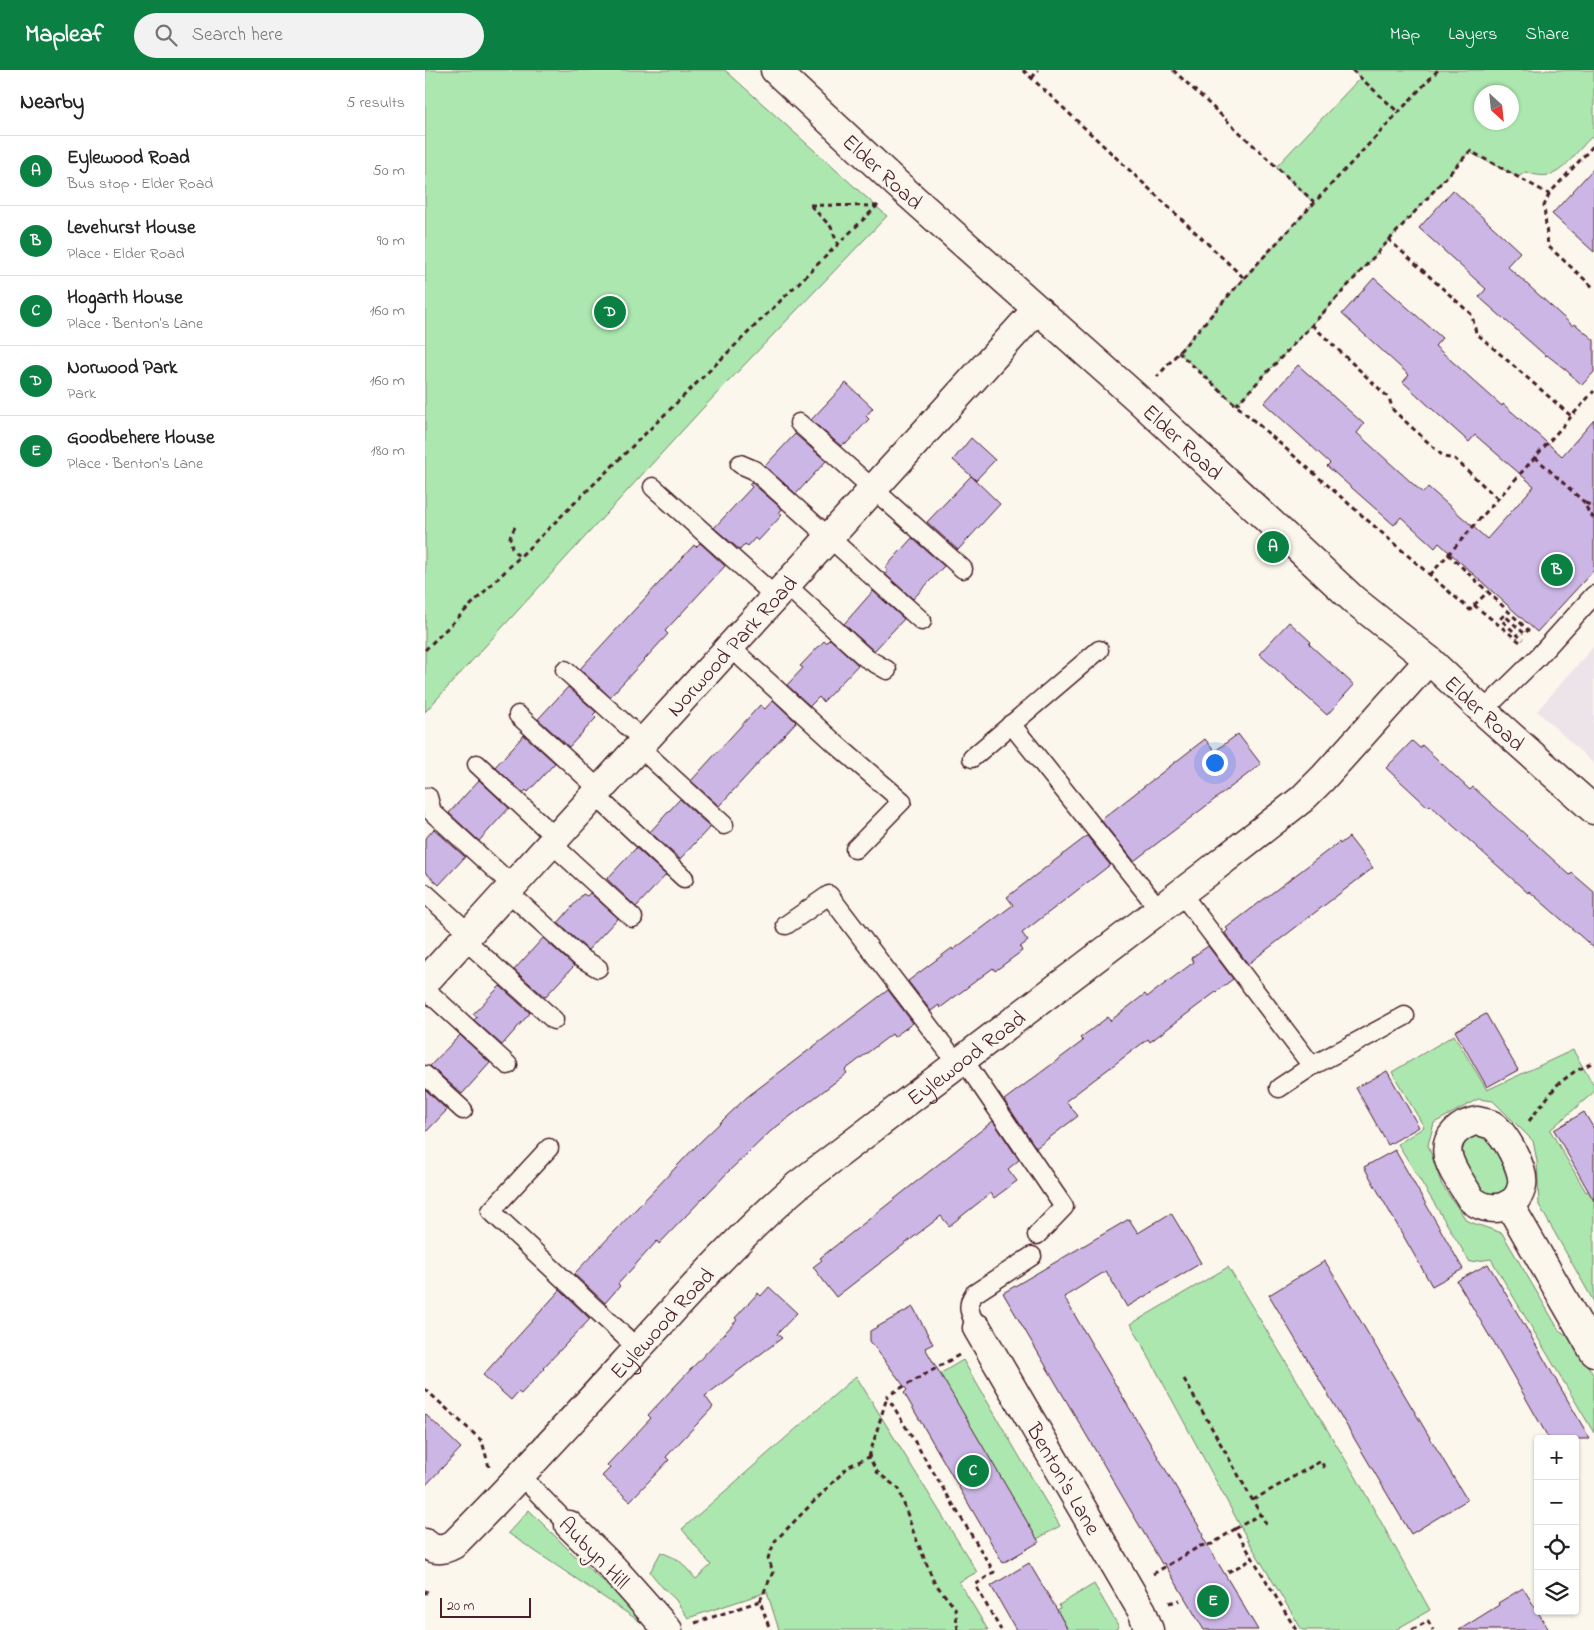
<!DOCTYPE html>
<html lang="en">
<head>
<meta charset="utf-8">
<style>
	:root { --surface:#fff; --page:#f2f2f2; --text:#222; --muted:#767676; --line:#e0e0e0; --accent:#0b8043 }
	body { margin:0; font-family:"Indie Flower",sans-serif; background:var(--page); color:var(--text) }
	.controls { position:absolute; right:15px; bottom:15px; display:grid; overflow:hidden; border-radius:5px; box-shadow:0 1px 4px #0004 }
	.controls button { width:45px; height:45px; display:grid; place-items:center; padding:0; border:0; border-bottom:1px solid var(--line); background:var(--surface); color:var(--text); font:25px sans-serif }
	.compass { position:absolute; left:1049px; top:15px; width:45px; height:45px; border-radius:50%; background:var(--surface); box-shadow:0 1px 4px #0004; rotate:153deg }
	.scale { position:absolute; left:15px; bottom:12px; width:91px; box-sizing:border-box; padding-left:5px; border:2px solid #4a1f2b; border-top:0; font-size:14px; line-height:18px; white-space:nowrap; color:#4a1f2b; -webkit-text-stroke:4px #fbf7ec; paint-order:stroke }
	.you { position:absolute; left:789px; top:692px; width:18px; height:18px; margin:-12px; border:4px solid #fff; border-radius:50%; background:#1a73e8; box-shadow:0 0 0 8px #1a73e833 }
	.badge { display:grid; place-items:center; width:32px; height:32px; border-radius:50%; background:var(--accent); color:#fff; font-size:16px; font-weight:700 }
	.pin { position:absolute; translate:-50% -50%; border:2px solid #fff; box-shadow:0 1px 5px #0006 }
	.list { margin:0; padding:0; list-style:none }
	h2 { display:flex; justify-content:space-between; align-items:center; height:65px; margin:0; padding:0 20px; font-size:21px }
	h2 small { font-size:16px; font-weight:400; color:var(--muted) }
	.list li { display:grid; grid-template-columns:32px 1fr auto; gap:15px; align-items:center; box-sizing:border-box; height:70px; padding:0 20px; border-top:1px solid var(--line) }
	.list b { display:block; font-size:19px; white-space:nowrap }
	.list p { margin:0; font-size:16px; white-space:nowrap; color:var(--muted) }
	.list em { font-size:16px; font-style:normal; color:var(--muted) }
	.icon { flex:none; width:28px; height:28px; fill:none; stroke:currentColor; stroke-width:2; stroke-linecap:round; stroke-linejoin:round }
	.map { position:relative; flex:none; width:1169px; height:1560px; overflow:hidden }
	header { display:flex; align-items:center; gap:30px; box-sizing:border-box; height:70px; padding:0 25px; background:var(--accent); color:#fff }
	header strong { font-size:24px }
	nav { display:flex; gap:28px; margin-inline-start:auto; font-size:18px }
	.search { width:350px; height:45px; background:var(--page); display:flex; align-items:center; gap:12px; box-sizing:border-box; padding:0 18px; border-radius:28px; color:var(--muted); font-size:19px }
	main { display:flex }
	aside { flex:1; background:var(--surface) }
	.map>svg:first-child { display:block }
	.built { fill:#ede4ea }
	.green { fill:#abe7ae; stroke:#7a836c; fill-rule:evenodd }
	.building { fill:#ccb6e6; stroke:#4a1f2b }
	.lines { fill:none; stroke-linecap:round; stroke-linejoin:round }
	.lane-casing { stroke:#4a1f2b; stroke-width:21 }
	.street-casing { stroke:#4a1f2b; stroke-width:31 }
	.secondary-casing { stroke:#4a1f2b; stroke-width:31 }
	.path { stroke:#4a1f2b; stroke-width:3; stroke-dasharray:5 4; stroke-linecap:butt }
	.lane { stroke:#fbf7ec; stroke-width:18 }
	.street { stroke:#fbf7ec; stroke-width:28 }
	.secondary { stroke:#fbf7ec; stroke-width:28 }
	.labels { text-anchor:middle; stroke-width:5; stroke-linejoin:round; paint-order:stroke }
	.street-label { font-size:22px; fill:#4a1f2b; stroke:#fbf7ec }
</style>
</head>
<body>
<header>
<strong>Mapleaf</strong>
<div class="search"><svg class="icon" aria-label="search" viewBox="0 0 24 24"><circle cx="10" cy="10" r="6"/><path d="M15 15l6 6"/></svg>Search here</div>
<nav><a>Map</a><a>Layers</a><a>Share</a></nav>
</header>
<main>
<aside>
<h2>Nearby<small>5 results</small></h2>
<ul class="list">
<li><span class="badge">A</span><div><b>Eylewood Road</b><p>Bus stop · Elder Road</p></div><em>50 m</em></li>
<li><span class="badge">B</span><div><b>Levehurst House</b><p>Place · Elder Road</p></div><em>90 m</em></li>
<li><span class="badge">C</span><div><b>Hogarth House</b><p>Place · Benton's Lane</p></div><em>160 m</em></li>
<li><span class="badge">D</span><div><b>Norwood Park</b><p>Park</p></div><em>160 m</em></li>
<li><span class="badge">E</span><div><b>Goodbehere House</b><p>Place · Benton's Lane</p></div><em>180 m</em></li>
</ul>
</aside>
<div class="map">
<svg width="1169" height="1560" viewBox="0 0 1169 1560">
	<rect width="100%" height="100%" fill="#fbf7ec"/>
	<filter id="ink" filterUnits="userSpaceOnUse"><feTurbulence type="fractalNoise" baseFrequency=".02" numOctaves="2"/><feDisplacementMap in="SourceGraphic" scale="10" xChannelSelector="R" yChannelSelector="G"/><feConvolveMatrix kernelMatrix="1 2 1 2 8 2 1 2 1" color-interpolation-filters="sRGB"/></filter>
	<g filter="url(#ink)">
		<!-- built -->
		<polygon class="built" points="1169,576 1169,694 1112,641"/>
		<!-- green -->
		<g class="green">
			<polygon points="0,0 300,0 462,146 278,338 0,642"/>
			<path d="M927,0H1169V66C1165,68 1161,72 1158,76C1138,97 1131,113 1101,102L1093,107L1044,82L887,255L811,335L753,282L819,208L889,133L851,97L935,8ZM1056,22H1086V52H1056Z"/>
			<polygon points="1029,965 1062,1020 1148,980 1169,1016 1169,1022 1125,1060 1161,1122 1169,1118 1169,1232 1114,1135 1112,1091 1108,1071 1068,1031 1053,1029 1009,1053 1003,1075 1017,1115 1042,1151 1077,1163 1134,1260 1147,1269 1169,1306 1169,1363 1066,1189 1045,1192 973,1074 999,1057 967,1002"/>
			<polygon points="1058,1060 1089,1106 1078,1127 1055,1124 1032,1076"/>
			<polygon points="803,1197 931,1407 1005,1540 970,1560 877,1560 824,1472 706,1254"/>
			<polygon points="538,1290 635,1456 612,1469 511,1306"/>
			<polygon points="431,1306 552,1502 534,1512 563,1560 354,1560 342,1522 263,1548 250,1529 238,1518 225,1502 236,1482 254,1490 271,1509 286,1495 257,1459"/>
			<polygon points="104,1440 147,1483 217,1546 217,1553 83,1463"/>
			<polygon points="669,1514 694,1557 689,1560 643,1560 632,1540 635,1538 634,1535"/>
		</g>
		<!-- building -->
		<g class="building">
			<polygon points="1169,98 1169,182 1127,144"/>
			<polygon points="1028,120 1095,182 1082,196 1148,256 1150,254 1169,270 1169,302 1157,315 1141,300 1122,285 1121,286 1054,227 1061,219 994,158"/>
			<polygon points="949,208 1017,268 1010,276 1077,336 1078,334 1137,386 1169,350 1169,500 1112,562 1014,473 1010,478 976,447 969,455 902,396 905,393 839,333 873,295 939,354 932,363 998,423 1003,417 1062,469 1109,416 1050,365 1044,372 1006,338 978,312 984,305 917,244"/>
			<polygon points="421,313 448,338 441,346 444,349 421,374 419,373 416,376 386,350"/>
			<polygon points="370,364 401,391 371,424 340,396"/>
			<polygon points="546,368 570,390 551,410 528,390"/>
			<polygon points="546,406 575,434 533,480 502,452"/>
			<polygon points="326,412 357,439 354,443 357,445 333,471 330,468 323,476 320,474 315,480 289,458 327,417 324,414"/>
			<polygon points="487,468 519,496 488,529 460,504 463,501 460,498"/>
			<polygon points="275,473 300,496 240,561 243,564 185,627 155,599 269,475 271,477"/>
			<polygon points="448,521 479,549 449,581 419,554"/>
			<polygon points="864,552 886,572 884,574 929,615 902,645 834,584"/>
			<polygon points="405,569 433,595 398,632 394,627 385,636 362,615 378,598 375,596 399,571 401,573"/>
			<polygon points="143,617 171,642 168,645 171,648 144,677 113,649"/>
			<polygon points="348,630 371,652 294,736 266,711 335,635 340,639"/>
			<polygon points="813,664 836,694 709,791 676,750 780,669 790,681"/>
			<polygon points="99,665 130,693 103,722 101,720 98,723 70,697"/>
			<polygon points="987,671 995,678 997,675 1045,720 1048,717 1145,805 1147,803 1169,822 1169,878 1104,821 1103,823 1005,735 1003,737 961,698"/>
			<polygon points="54,710 84,738 54,771 24,743"/>
			<polygon points="255,729 285,757 255,789 225,762"/>
			<polygon points="9,759 40,787 14,815 0,802 0,769"/>
			<polygon points="662,766 685,795 597,863 603,871 595,877 597,881 570,901 568,898 515,938 514,935 506,941 483,911 527,878 528,880 588,835 582,827"/>
			<polygon points="924,767 948,798 823,894 800,863 803,860 801,858 914,772 915,774"/>
			<polygon points="211,778 241,805 211,837 182,809"/>
			<polygon points="165,823 193,848 163,880 133,853 158,824 162,826"/>
			<polygon points="118,868 149,896 120,927 89,900"/>
			<polygon points="783,876 808,909 725,972 723,969 641,1031 653,1046 611,1078 579,1030 658,971 655,968 683,947 685,951 720,924 722,927 769,892 766,888"/>
			<polygon points="75,916 105,943 77,975 49,950 52,947 48,944"/>
			<polygon points="463,920 488,953 469,967 467,964 420,1000 422,1003 346,1061 304,1101 234,1174 232,1171 193,1214 195,1216 180,1233 149,1204 273,1074 322,1027"/>
			<polygon points="1061,944 1093,1000 1062,1017 1030,961"/>
			<polygon points="35,965 65,993 37,1024 5,996"/>
			<polygon points="962,1001 994,1057 963,1075 931,1018"/>
			<polygon points="0,1019 22,1040 0,1063"/>
			<polygon points="1159,1042 1169,1059 1169,1131 1129,1060"/>
			<polygon points="568,1051 594,1090 583,1099 592,1111 569,1128 566,1123 524,1156 516,1146 411,1227 388,1197 397,1190 395,1188"/>
			<polygon points="970,1080 1038,1199 1007,1216 939,1097"/>
			<polygon points="746,1143 776,1193 702,1237 681,1201 639,1227 779,1465 777,1466 833,1560 779,1560 739,1493 737,1494 730,1482 578,1223 704,1149 713,1163"/>
			<polygon points="900,1191 1042,1430 986,1464 844,1225"/>
			<polygon points="1063,1194 1100,1256 1165,1369 1124,1369 1066,1267 1065,1267 1032,1211"/>
			<polygon points="344,1217 372,1243 352,1264 357,1268 280,1326 288,1337 241,1387 244,1390 205,1431 177,1406 185,1398 182,1395 226,1348 223,1345 312,1250 310,1248 333,1223 336,1226"/>
			<polygon points="135,1220 165,1249 118,1298 119,1299 96,1324 93,1322 86,1330 58,1305"/>
			<polygon points="488,1237 508,1274 500,1278 614,1472 578,1493 479,1323 482,1320 445,1271 445,1261"/>
			<polygon points="0,1344 36,1378 0,1416"/>
			<polygon points="604,1493 632,1540 643,1560 591,1560 566,1516"/>
			<polygon points="1098,1518 1124,1560 1034,1560 1074,1535 1073,1533"/>
		</g>
		<g class="lines">
			<!-- lane casing -->
			<g class="lane-casing">
				<g id="lane">
					<polyline points="374,353 538,499"/>
					<polyline points="315,394 329,400 497,551"/>
					<polyline points="228,417 351,527"/>
					<polyline points="361,515 441,588 462,600"/>
					<polyline points="305,577 412,675 477,731 430,779"/>
					<polyline points="140,600 219,671"/>
					<polyline points="1058,641 1113,587 1169,525"/>
					<polyline points="93,645 175,720"/>
					<polyline points="586,654 734,839"/>
					<polyline points="214,677 299,755"/>
					<polyline points="547,688 674,580"/>
					<polyline points="52,694 131,768"/>
					<polyline points="170,725 259,808"/>
					<polyline points="3,727 7,742 88,816"/>
					<polyline points="126,773 208,848"/>
					<polyline points="82,821 156,888 173,898"/>
					<polyline points="0,823 44,863"/>
					<polyline points="756,823 887,996"/>
					<polyline points="361,855 404,825 532,993"/>
					<polyline points="39,869 129,950"/>
					<polyline points="0,919 83,995"/>
					<polyline points="538,989 639,1137 612,1165"/>
					<polyline points="0,1005 38,1040"/>
					<polyline points="854,1018 887,996 980,946"/>
					<polyline points="124,1078 66,1141 212,1278"/>
					<path d="M552,1258C546,1244 540,1238 549,1224L607,1186"/>
					<polyline points="96,1406 144,1455"/>
				</g>
			</g>
			<!-- street casing -->
			<g class="street-casing">
				<g id="street">
					<path id="s1" d="M0,912L612,239"/>
					<path d="M1052,1051C1057,1052 1062,1053 1067,1055C1080,1063 1100,1100 1097,1115C1093,1141 1062,1144 1046,1129C1039,1117 1026,1100 1023,1086C1019,1067 1035,1054 1052,1051Z"/>
					<polyline points="1084,1134 1169,1282"/>
					<path id="s2" d="M552,1258L717,1541L724,1560"/>
					<polyline points="144,1455 188,1498 243,1560"/>
					<path id="s3" d="M0,1473C9,1481 17,1481 28,1475C100,1403 168,1327 237,1252C280,1204 324,1157 373,1115L777,807L877,729L898,708L1004,590"/>
				</g>
			</g>
			<!-- secondary casing -->
			<g class="secondary-casing">
				<g id="secondary">
					<path id="s4" d="M350,0L471,113L712,328L929,530L1004,590L1058,641L1169,740"/>
				</g>
			</g>
			<!-- path -->
			<g class="path">
				<polyline points="598,0 819,208 732,307"/>
				<polyline points="748,0 889,132"/>
				<polyline points="927,0 973,42"/>
				<polyline points="607,8 613,0"/>
				<polyline points="1124,124 1119,136 1123,176 1169,218"/>
				<polyline points="385,135 452,136"/>
				<polyline points="386,136 406,157 413,175"/>
				<polyline points="963,169 1047,245 1051,263 1146,346"/>
				<polyline points="819,208 1013,0"/>
				<polyline points="887,255 964,328 968,340 1019,387 1030,389 1073,429"/>
				<polyline points="753,282 811,335 1045,540 1049,535 1095,572"/>
				<polyline points="811,335 887,255 1045,81 1124,124 1169,75"/>
				<polyline points="1110,387 1159,432 1164,443 1169,448"/>
				<polyline points="1160,433 1169,436"/>
				<polyline points="90,457 85,467 87,478 94,487"/>
				<polyline points="1023,484 1103,560 1100,564 1079,545 1075,549 1098,570"/>
				<polyline points="1005,505 1169,321"/>
				<polyline points="1049,535 1063,522"/>
				<polyline points="0,580 453,135"/>
				<polyline points="1104,1051 1133,1014 1149,1002 1169,992"/>
				<polyline points="534,1285 462,1326 569,1502 550,1515 576,1560"/>
				<polyline points="759,1309 841,1454"/>
				<polyline points="0,1319 57,1371 64,1397"/>
				<polyline points="444,1387 462,1327"/>
				<polyline points="828,1430 896,1391 901,1401"/>
				<polyline points="810,1459 836,1444"/>
				<polyline points="803,1502 828,1489"/>
				<polyline points="728,1504 775,1476 787,1474 810,1459 871,1560"/>
				<polyline points="0,1524 2,1520"/>
				<polyline points="335,1531 348,1502 343,1488 350,1471 424,1396 444,1387 452,1402 474,1419 488,1461 509,1512 530,1538 533,1560"/>
				<polyline points="744,1533 755,1530"/>
				<polyline points="270,1553 335,1531 345,1560"/>
				<polyline points="987,1560 1003,1551 1008,1560"/>
			</g>
			<!-- lane -->
			<use href="#lane" class="lane"/>
			<!-- street -->
			<use href="#street" class="street"/>
			<!-- secondary -->
			<use href="#secondary" class="secondary"/>
		</g>
	</g>
	<g class="labels">
		<!-- street labels -->
		<g class="street-label">
			<text dy="8" stroke="none"><textPath href="#s4" startOffset="148">Elder Road</textPath></text>
			<text dy="8" stroke="none"><textPath href="#s4" startOffset="552">Elder Road</textPath></text>
			<text dy="8" stroke="none"><textPath href="#s1" startOffset="455">Norwood Park Road</textPath></text>
			<text dy="8" stroke="none"><textPath href="#s4" startOffset="958">Elder Road</textPath></text>
			<text dy="8" stroke="none"><textPath href="#s3" startOffset="740">Eylewood Road</textPath></text>
			<text dy="8" stroke="none"><textPath href="#s3" startOffset="335">Eylewood Road</textPath></text>
			<text dy="8" stroke="none"><textPath href="#s2" startOffset="174">Benton's Lane</textPath></text>
			<text transform="translate(170 1482) rotate(46)" y="8">Aubyn Hill</text>
		</g>
	</g>
</svg>
<div class="controls">
<button>+</button>
<button>−</button>
<button><svg class="icon" aria-label="locate" viewBox="0 0 24 24"><circle cx="12" cy="12" r="6"/><path d="M12 2v4M12 18v4M2 12h4M18 12h4"/></svg></button>
<button><svg class="icon" aria-label="layers" viewBox="0 0 24 24"><path d="M12 4l9 5-9 5-9-5zM3 14l9 5 9-5"/></svg></button>
</div>
<svg class="compass" viewBox="-18 -18 36 36"><path d="M0-13l5 13h-10z" fill="#e53935"/><path d="M0 13l5-13h-10z" fill="#767676"/></svg>
<div class="scale">20 m</div>
<div class="you"></div>
<div class="pin badge" style="left:848px;top:477px">A</div>
<div class="pin badge" style="left:1132px;top:500px">B</div>
<div class="pin badge" style="left:548px;top:1401px">C</div>
<div class="pin badge" style="left:185px;top:242px">D</div>
<div class="pin badge" style="left:788px;top:1531px">E</div>
</div>
</main>
</body>
</html>
